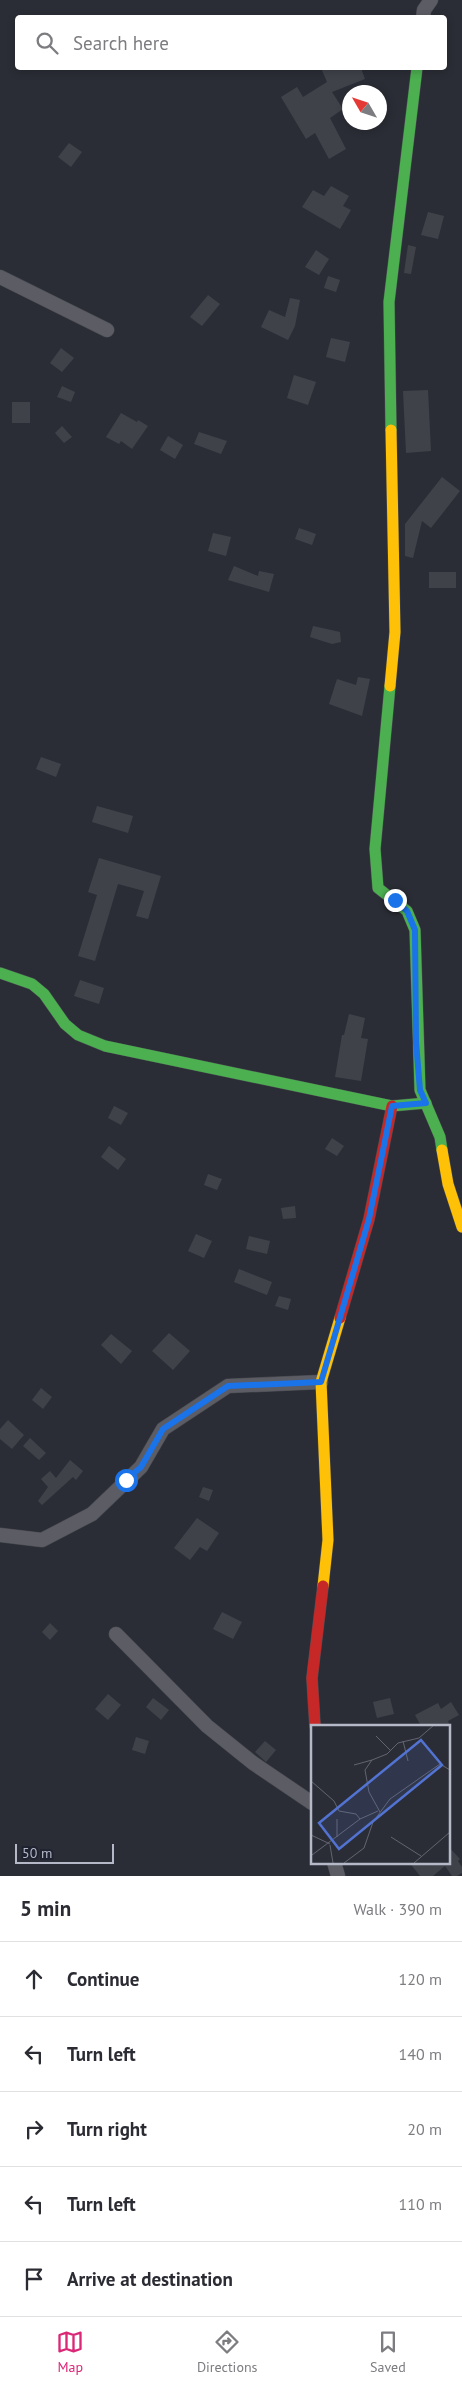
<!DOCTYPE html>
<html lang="en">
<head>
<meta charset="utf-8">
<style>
	:root { --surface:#fff; --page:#f7f7f7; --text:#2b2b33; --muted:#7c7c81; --line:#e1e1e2; --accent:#db2777 }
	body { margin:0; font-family:"PT Sans",sans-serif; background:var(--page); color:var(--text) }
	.compass { position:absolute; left:342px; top:85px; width:45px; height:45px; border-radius:50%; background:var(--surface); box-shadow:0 2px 8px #0003; rotate:309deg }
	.scale { position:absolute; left:15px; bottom:12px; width:99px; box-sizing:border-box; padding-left:5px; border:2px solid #b5b8c7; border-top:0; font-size:14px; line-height:18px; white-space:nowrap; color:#b5b8c7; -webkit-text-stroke:4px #1f2230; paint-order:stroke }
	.stop { position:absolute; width:15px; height:15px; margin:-11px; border:4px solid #1a73e8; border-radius:50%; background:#fff }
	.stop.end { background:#1a73e8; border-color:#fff; box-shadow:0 1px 5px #0008 }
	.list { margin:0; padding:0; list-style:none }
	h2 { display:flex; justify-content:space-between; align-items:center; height:65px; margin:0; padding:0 20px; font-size:21px }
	h2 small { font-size:16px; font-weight:400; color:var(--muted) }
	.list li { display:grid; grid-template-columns:32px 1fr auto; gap:15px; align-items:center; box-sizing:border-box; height:75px; padding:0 20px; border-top:1px solid var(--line) }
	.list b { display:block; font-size:19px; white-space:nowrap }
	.list em { font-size:16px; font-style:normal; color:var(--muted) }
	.icon { flex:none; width:28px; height:28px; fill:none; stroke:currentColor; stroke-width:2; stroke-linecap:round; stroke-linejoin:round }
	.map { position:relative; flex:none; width:462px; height:1876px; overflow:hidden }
	.search { position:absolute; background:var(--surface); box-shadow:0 2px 8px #0003; left:15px; right:15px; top:15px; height:55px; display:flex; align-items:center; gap:12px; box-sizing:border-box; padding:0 18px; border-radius:5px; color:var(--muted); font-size:19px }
	.sheet { height:440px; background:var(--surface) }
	nav { display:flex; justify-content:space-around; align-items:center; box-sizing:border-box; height:70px; border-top:1px solid var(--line); background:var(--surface); font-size:14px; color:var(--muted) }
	nav a { display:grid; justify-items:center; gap:2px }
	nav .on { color:var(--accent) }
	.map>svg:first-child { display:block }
	.building { fill:#40424a }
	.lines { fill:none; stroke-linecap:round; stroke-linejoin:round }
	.street-casing { stroke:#47494f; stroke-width:15 }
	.fast-casing { stroke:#47494f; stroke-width:12 }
	.slow-casing { stroke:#47494f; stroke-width:12 }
	.jam-casing { stroke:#47494f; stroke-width:12 }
	.street { stroke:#5b5c64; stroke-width:14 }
	.fast { stroke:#4caf50; stroke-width:11 }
	.slow { stroke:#ffc107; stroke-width:11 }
	.jam { stroke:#c62828; stroke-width:11 }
	.route { stroke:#1a73e8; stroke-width:6 }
	.inset-road { fill:none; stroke:#626570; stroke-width:1 }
	.view { fill:#5273d2; fill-opacity:0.15; stroke:#5273d2; stroke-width:2.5 }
	.inset-edge { fill:none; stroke:#b5b8c7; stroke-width:2.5 }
</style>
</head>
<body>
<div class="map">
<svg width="462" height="1876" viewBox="0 0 462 1876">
	<rect width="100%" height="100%" fill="#2b2d36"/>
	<!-- building -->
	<g class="building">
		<polygon points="321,68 361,68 365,79 332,92 343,109 330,118 346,149 329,159 315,133 306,139 281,97 297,87 303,97 327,82"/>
		<polygon points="69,143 82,152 71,167 58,157"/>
		<polygon points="331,186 349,196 343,206 351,210 340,229 302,207 313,190 324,196"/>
		<polygon points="428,212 444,216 438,239 421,235"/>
		<polygon points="408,245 416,247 411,274 404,273"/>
		<polygon points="316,250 329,259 319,275 305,267"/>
		<polygon points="328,276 340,280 336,292 324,288"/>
		<polygon points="208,295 220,304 202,326 190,317"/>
		<polygon points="290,298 300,300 295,326 288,340 261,327 269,310 285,317"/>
		<polygon points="331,338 350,342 345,362 326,357"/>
		<polygon points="61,348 74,358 62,372 50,363"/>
		<polygon points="294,375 316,382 308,405 287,398"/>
		<polygon points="62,386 75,392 71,402 57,397"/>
		<polygon points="428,390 431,451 406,453 403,391"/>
		<rect x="12" y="402" width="18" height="21"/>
		<polygon points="121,413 137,422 138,420 148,426 132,449 121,441 119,444 106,437"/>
		<polygon points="62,426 72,437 64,443 55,433"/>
		<polygon points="199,432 227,441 221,454 194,444"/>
		<polygon points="168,436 183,445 175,459 160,450"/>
		<polygon points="442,477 460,491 431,528 422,521 413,558 405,556 405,524"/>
		<polygon points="299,528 316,534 312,545 295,539"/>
		<polygon points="213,533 231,537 226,556 208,551"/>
		<polygon points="234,566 258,576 259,571 274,574 269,592 228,580"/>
		<rect x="429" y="572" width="27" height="16"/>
		<polygon points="313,626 340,632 341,642 332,644 310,637"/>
		<polygon points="358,677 370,679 362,716 329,704 337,679 356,685"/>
		<polygon points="41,757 61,764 56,777 36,769"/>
		<polygon points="97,806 133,816 128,833 92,822"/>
		<polygon points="99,858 161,876 148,919 136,916 144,891 118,884 95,961 78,956 97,895 88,892"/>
		<polygon points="80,980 104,988 99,1004 74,996"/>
		<polygon points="349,1014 365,1018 361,1038 368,1039 361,1081 335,1077 342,1035 344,1035"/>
		<polygon points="114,1106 128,1113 121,1125 108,1118"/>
		<polygon points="332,1138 344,1146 337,1156 325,1149"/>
		<polygon points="109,1146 126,1159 118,1170 101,1157"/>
		<polygon points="208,1174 222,1179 217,1190 204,1185"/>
		<polygon points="295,1206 296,1218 283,1219 281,1208"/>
		<polygon points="196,1234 212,1241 204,1258 188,1251"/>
		<polygon points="249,1236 270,1241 267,1254 246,1249"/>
		<polygon points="239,1269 272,1282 267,1295 234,1282"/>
		<polygon points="279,1296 291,1299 288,1310 275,1306"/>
		<polygon points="169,1333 190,1351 173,1370 152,1351"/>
		<polygon points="111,1334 132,1351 121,1364 101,1345"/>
		<polygon points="41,1388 52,1397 43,1409 32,1400"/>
		<polygon points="8,1420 24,1435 12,1449 0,1439 0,1429"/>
		<polygon points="30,1438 46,1453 39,1460 23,1446"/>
		<polygon points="70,1460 83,1471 76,1480 73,1477 42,1505 38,1501 48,1487 41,1479 50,1471 56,1478"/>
		<polygon points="203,1487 213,1490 209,1501 199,1497"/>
		<polygon points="197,1518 219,1533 207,1551 200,1547 190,1560 174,1548"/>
		<polygon points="222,1612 242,1622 233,1639 213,1629"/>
		<polygon points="50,1623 58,1631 50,1640 42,1632"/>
		<polygon points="108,1694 121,1705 108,1720 95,1709"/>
		<polygon points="153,1698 169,1710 161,1720 146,1707"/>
		<polygon points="390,1698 394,1714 377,1718 373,1702"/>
		<polygon points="451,1702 459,1715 448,1721 450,1726 421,1726 415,1715 438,1703 441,1709"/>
		<polygon points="136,1737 149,1741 145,1754 132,1750"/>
		<polygon points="265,1741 276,1750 266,1762 255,1752"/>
		<polygon points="448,1846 460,1859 458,1861 462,1867 462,1873 457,1876 452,1876 445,1866 433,1876 420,1876 409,1862 448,1862"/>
	</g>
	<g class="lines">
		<!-- street casing -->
		<g class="street-casing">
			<g id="street">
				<polyline points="423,18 424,10 431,0"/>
				<polyline points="0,277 107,330"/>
				<polyline points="0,1535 42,1540 92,1514 141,1467 163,1429 228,1386 321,1382"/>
				<polyline points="116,1634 207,1726 253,1763 312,1803"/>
				<polyline points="334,1862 338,1876"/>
			</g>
		</g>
		<!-- fast casing -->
		<g class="fast-casing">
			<g id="fast">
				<polyline points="391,430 389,302 417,68"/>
				<polyline points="390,686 375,849 378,888 407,911 415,930 420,1090 440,1137 442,1150"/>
				<polyline points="0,973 32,984 44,994 65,1024 78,1035 105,1046 392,1106 426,1103"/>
			</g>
		</g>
		<!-- slow casing -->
		<g class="slow-casing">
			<g id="slow">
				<polyline points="390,686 395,632 391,430"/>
				<polyline points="442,1150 448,1184 462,1227"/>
				<polyline points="323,1586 328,1540 321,1382 340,1318"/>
			</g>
		</g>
		<!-- jam casing -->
		<g class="jam-casing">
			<g id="jam">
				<polyline points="340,1318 369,1219 392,1106"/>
				<polyline points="315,1726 312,1678 323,1586"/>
			</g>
		</g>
		<!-- street -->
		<use href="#street" class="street"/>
		<!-- fast -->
		<use href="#fast" class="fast"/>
		<!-- slow -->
		<use href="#slow" class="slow"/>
		<!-- jam -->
		<use href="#jam" class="jam"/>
	</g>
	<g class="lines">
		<!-- route -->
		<polyline class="route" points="126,1480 141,1467 163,1429 228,1386 321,1382 369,1219 392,1106 426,1103 420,1090 416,1042 415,930 407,911 395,900"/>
	</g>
	<!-- overview -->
	<g transform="translate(311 1725)">
		<rect width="139" height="139" fill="#2b2d36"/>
		<path class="inset-road" d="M65,11L80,26M92,16L97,36M43,40L61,35M0,56L23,76L28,86L45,89L49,94M69,87L58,67L54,45L61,35L76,29L87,18L108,13L123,0M0,110L19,119M26,112V94M80,112L110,131M19,120L22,138M1,130L49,94L67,86M33,138L53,123L62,97L79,74L129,39L139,45M103,138L139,107"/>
		<path class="view" d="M110,15L131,40L28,124L8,98Z"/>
		<rect width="139" height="139" class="inset-edge"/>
	</g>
</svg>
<svg class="compass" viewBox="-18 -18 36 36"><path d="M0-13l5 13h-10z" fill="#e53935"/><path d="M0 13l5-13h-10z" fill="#7c7c81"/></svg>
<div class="scale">50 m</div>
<div class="stop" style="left:126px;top:1480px"></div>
<div class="stop end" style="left:395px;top:900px"></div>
<div class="search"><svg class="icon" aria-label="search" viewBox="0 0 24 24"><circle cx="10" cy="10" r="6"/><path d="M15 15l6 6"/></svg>Search here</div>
</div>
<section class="sheet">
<h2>5 min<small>Walk · 390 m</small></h2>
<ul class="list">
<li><svg class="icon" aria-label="ahead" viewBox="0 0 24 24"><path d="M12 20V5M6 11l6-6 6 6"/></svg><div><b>Continue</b></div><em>120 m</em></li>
<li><svg class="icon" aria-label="left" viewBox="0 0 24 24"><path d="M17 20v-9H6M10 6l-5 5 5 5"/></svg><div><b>Turn left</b></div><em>140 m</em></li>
<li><svg class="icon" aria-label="right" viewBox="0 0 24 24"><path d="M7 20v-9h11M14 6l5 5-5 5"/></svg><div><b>Turn right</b></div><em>20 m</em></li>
<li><svg class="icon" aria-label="left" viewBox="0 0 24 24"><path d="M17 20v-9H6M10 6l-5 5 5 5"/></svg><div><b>Turn left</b></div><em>110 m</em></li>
<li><svg class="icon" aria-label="arrive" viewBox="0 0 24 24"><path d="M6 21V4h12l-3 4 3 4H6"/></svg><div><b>Arrive at destination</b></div></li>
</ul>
</section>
<nav>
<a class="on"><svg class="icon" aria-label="map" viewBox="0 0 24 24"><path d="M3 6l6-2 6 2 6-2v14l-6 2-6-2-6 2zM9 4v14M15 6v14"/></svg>Map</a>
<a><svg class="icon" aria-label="directions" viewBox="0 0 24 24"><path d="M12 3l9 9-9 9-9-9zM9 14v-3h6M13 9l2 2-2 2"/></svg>Directions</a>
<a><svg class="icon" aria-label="saved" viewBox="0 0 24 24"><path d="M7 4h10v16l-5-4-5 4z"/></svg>Saved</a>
</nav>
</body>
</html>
